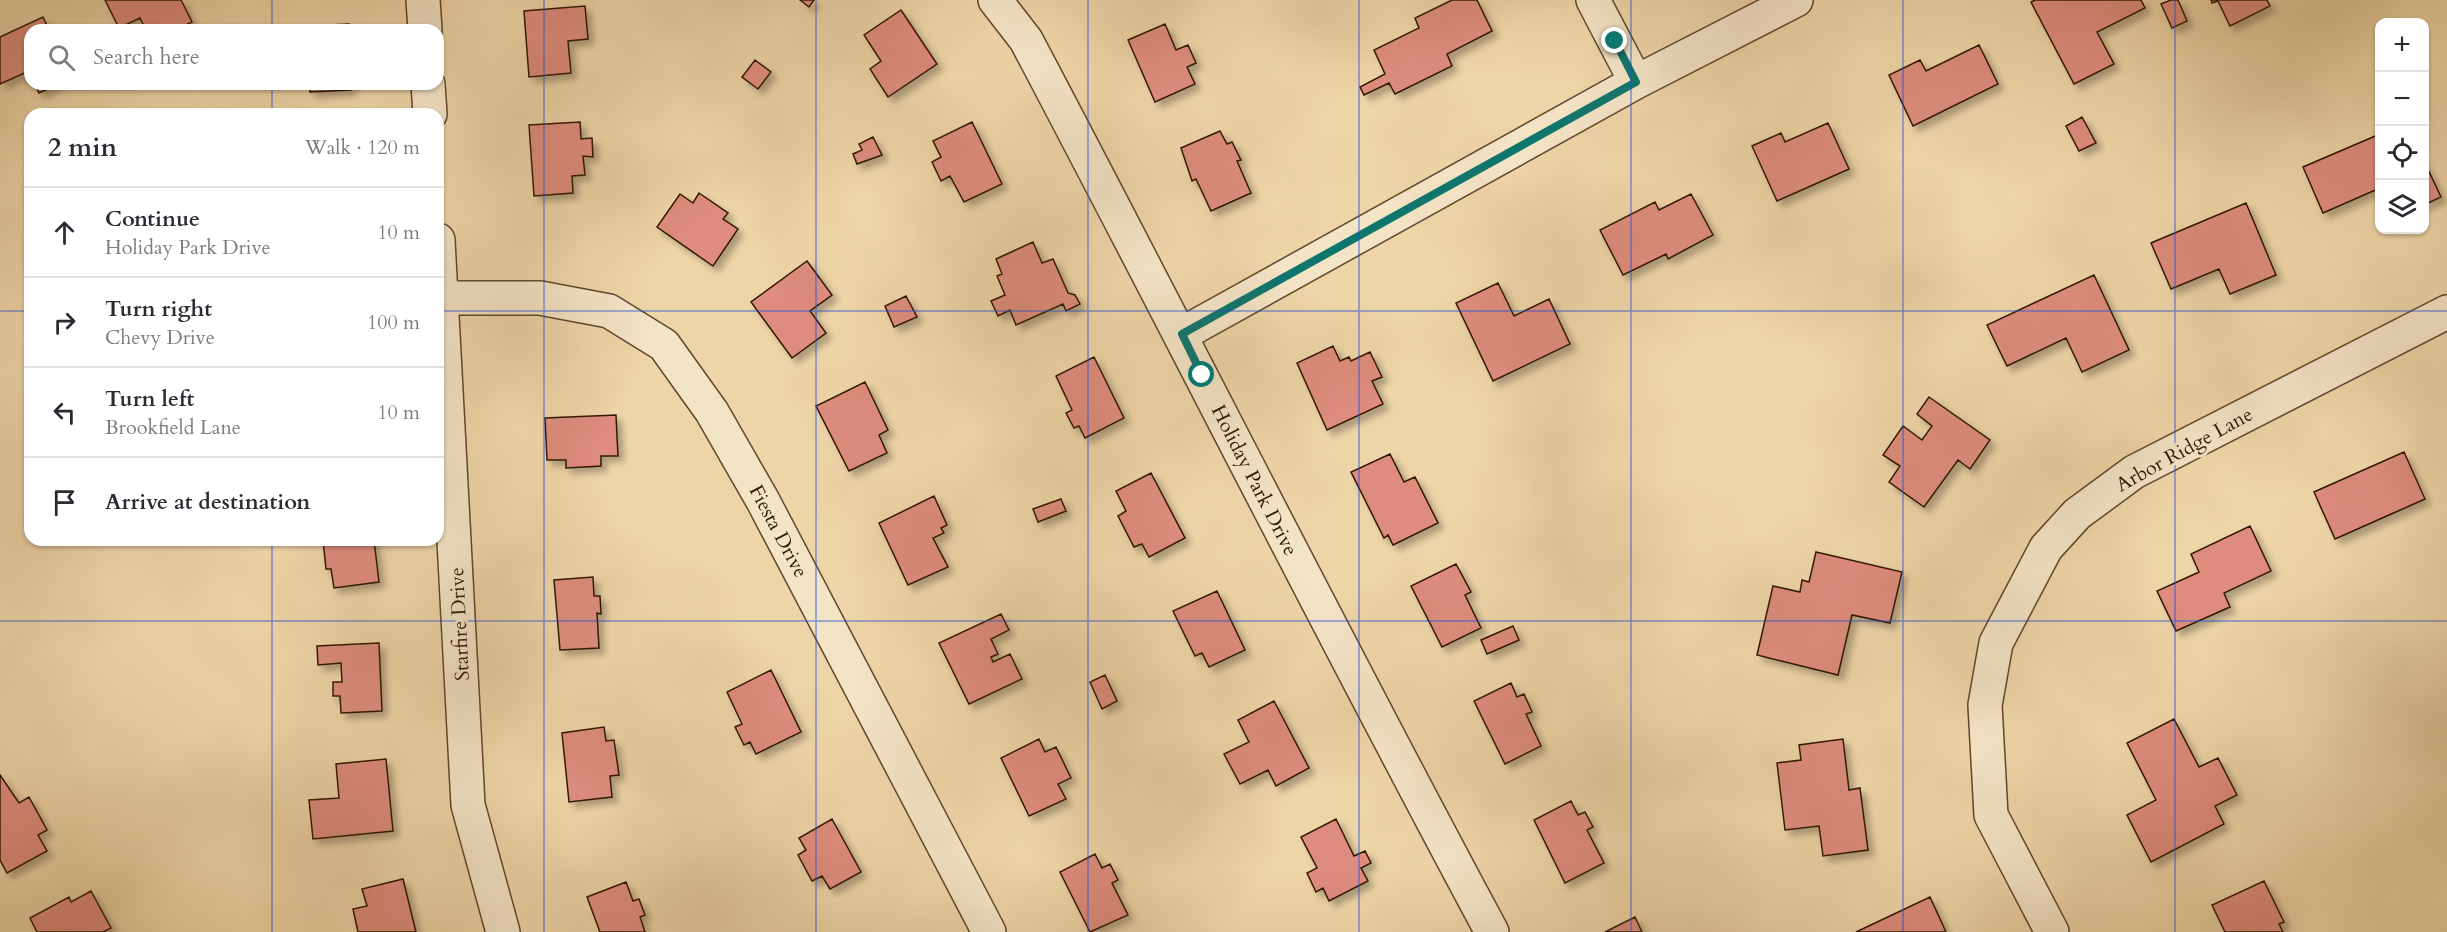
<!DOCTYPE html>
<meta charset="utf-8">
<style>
body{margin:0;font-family:Cardo,serif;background:#f2f2f3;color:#2b2b33}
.controls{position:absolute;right:18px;top:18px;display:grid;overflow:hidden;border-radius:12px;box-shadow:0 2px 4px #0004}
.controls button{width:54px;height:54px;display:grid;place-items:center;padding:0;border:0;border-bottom:2px solid #e1e1e2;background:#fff;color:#2b2b33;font:30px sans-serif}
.stop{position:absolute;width:18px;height:18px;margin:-14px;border:4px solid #0f766e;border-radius:50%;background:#fff}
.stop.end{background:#0f766e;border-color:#fff;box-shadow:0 2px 6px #0008}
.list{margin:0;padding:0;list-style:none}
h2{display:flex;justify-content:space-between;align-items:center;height:78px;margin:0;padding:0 24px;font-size:26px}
h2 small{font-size:20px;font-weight:400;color:#7c7c81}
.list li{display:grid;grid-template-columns:39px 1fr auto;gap:18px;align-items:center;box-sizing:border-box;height:90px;padding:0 24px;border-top:2px solid #e1e1e2}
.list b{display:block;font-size:22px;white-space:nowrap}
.list p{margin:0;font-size:20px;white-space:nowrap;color:#7c7c81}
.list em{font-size:20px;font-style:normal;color:#7c7c81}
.icon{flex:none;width:33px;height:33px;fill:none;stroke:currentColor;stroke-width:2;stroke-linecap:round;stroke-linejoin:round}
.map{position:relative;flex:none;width:2447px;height:932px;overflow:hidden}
.search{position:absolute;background:#fff;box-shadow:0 2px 4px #0004;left:24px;top:24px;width:420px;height:66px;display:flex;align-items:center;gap:15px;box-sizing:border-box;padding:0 21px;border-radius:18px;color:#7c7c81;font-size:22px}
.panel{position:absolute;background:#fff;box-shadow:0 2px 4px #0004;left:24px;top:108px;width:420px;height:438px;border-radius:18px}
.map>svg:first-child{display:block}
.building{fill:#dd8c7d;stroke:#311703;stroke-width:1.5;filter:url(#shadow)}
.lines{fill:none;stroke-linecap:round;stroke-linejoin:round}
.minor-casing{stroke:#60462c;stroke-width:36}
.minor{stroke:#f4e4c6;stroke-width:33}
.route{stroke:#0f766e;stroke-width:8}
.grid{fill:none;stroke:#1d4ed8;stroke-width:1.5;stroke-opacity:0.55}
.labels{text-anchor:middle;stroke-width:6;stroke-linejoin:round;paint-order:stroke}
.street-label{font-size:20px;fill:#311703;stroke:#f4e4c6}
</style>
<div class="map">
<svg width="2447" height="932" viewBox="0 0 2447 932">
<defs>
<filter id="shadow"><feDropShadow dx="5.5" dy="5.5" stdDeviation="3" flood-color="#0004"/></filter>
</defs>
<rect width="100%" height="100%" fill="#eed5a7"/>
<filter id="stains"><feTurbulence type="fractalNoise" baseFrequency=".00333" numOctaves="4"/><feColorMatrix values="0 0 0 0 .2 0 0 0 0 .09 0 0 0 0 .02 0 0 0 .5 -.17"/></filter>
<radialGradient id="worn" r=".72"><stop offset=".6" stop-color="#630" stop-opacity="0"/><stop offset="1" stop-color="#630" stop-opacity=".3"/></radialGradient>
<path class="building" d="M105,0H181L192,22L176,30H146L140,18L119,28Z
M800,0H814L809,7Z
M1452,0H1477L1492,31L1447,54L1452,66L1395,94L1389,83L1364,95L1360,87L1385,74L1374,50L1419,28L1415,18Z
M2035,0H2141L2145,8L2097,32L2114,64L2074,84L2031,2Z
M2171,0H2178L2187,21L2172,28L2161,4Z
M2211,0H2267L2270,6L2230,26L2218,1L2212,3Z
M585,6L588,39L568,41L571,73L529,77L524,11Z
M901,10L937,64L888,97L870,69L881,61L864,35Z
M43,17L49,30H30V74L29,71L0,84V37Z
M349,24V30H308V26Z
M1165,24L1176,50L1188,45L1196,63L1187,67L1195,84L1155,102L1128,40Z
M1979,45L1998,84L1913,126L1889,75L1920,60L1926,71Z
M755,60L771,72L758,89L742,77Z
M35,84H59L39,93Z
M309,84H351V90L310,92Z
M2082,117L2096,143L2079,151L2066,126Z
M580,122L581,139L592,138L593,157L583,156L585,175L572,176L573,193L534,196L529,125Z
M972,122L1002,184L964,202L950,176L941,181L932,162L941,157L933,141Z
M1828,123L1849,169L1777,201L1752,146L1781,133L1785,142Z
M1220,131L1227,144L1232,142L1241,160L1237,161L1251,193L1211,211L1196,179L1192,181L1181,148Z
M2380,134V188L2323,213L2303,167Z
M873,137L882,155L857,164L853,154L862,150L859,144Z
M2424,161L2441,197L2424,205Z
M699,193L728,213L723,219L738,229L713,266L657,227L680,194L693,203Z
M1691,194L1713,235L1668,259L1666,254L1623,275L1600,230L1655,202L1659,210Z
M2246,203L2276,275L2230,294L2219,269L2171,289L2151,243Z
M1033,242L1042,263L1053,259L1068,293L1075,295L1080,304L1066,311L1063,304L1016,325L1010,310L998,316L991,301L1005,295L997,276L1002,274L996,259Z
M807,261L832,295L810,311L826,333L792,358L751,302Z
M2094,275L2129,350L2082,372L2066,338L2007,366L1987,325Z
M1498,283L1514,316L1549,299L1570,344L1493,381L1456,303Z
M906,296L917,317L894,327L885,306Z
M1333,346L1340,361L1349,357L1351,361L1370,352L1382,377L1372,381L1383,404L1327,430L1297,363Z
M1094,357L1124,418L1085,438L1079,426L1074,428L1066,413L1072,410L1056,376Z
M865,382L888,430L879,435L887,453L849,471L816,406Z
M1929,397L1990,440L1970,469L1958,460L1924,507L1889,482L1900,466L1883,455L1903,426L1922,440L1932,426L1917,414Z
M616,415L618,456H601V466L566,468V460H547L545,418Z
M2404,452L2425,499L2335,539L2314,492Z
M1390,454L1404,482L1415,477L1438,523L1393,545L1388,535L1384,538L1351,472Z
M1151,473L1185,538L1149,557L1142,544L1134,547L1118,516L1126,511L1116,491Z
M934,496L947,525L941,528L944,533L933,538L948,567L908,585L879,523Z
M1061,499L1066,511L1038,522L1033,509Z
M2250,526L2271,571L2224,593L2230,607L2176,631L2157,591L2199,572L2191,554Z
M323,540H374L379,582L334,588L331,569H326Z
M1816,552L1902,572L1890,623L1852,615L1838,675L1757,655L1773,586L1800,592L1802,580L1809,582Z
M1456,564L1471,592L1465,595L1481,628L1442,647L1411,586Z
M593,577L594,596H600L601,614L597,613L599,648L560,650L554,580Z
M1217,591L1245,650L1209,667L1202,653L1195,656L1173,611Z
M1001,614L1009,630L991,639L998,654L991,657L993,662L1010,654L1022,679L969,704L939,643Z
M1513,626L1519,640L1487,654L1481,640Z
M379,643L382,711L341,713L340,696H333V682H342L341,663L318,665L317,646Z
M771,670L801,732L756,754L750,742L744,745L735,727L742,724L727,692Z
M1105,675L1117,701L1102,709L1090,682Z
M1511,683L1517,697L1524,694L1532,712L1526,714L1541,746L1505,764L1474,701Z
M1274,701L1309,768L1276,786L1268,770L1240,784L1224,754L1249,742L1238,720Z
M2174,719L2199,767L2218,758L2237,795L2215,806L2224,824L2151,862L2127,815L2156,800L2127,743Z
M604,727L606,741L614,740L619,775L610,776L612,797L569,802L562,733Z
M1039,739L1045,752L1056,747L1071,778L1058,784L1066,799L1029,816L1001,758Z
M1843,739L1849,790L1860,788L1868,850L1823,856L1819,826L1785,830L1777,763L1801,760L1799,745Z
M386,759L393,831L313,839L309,800L339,798L336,764Z
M0,775L19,803L29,797L47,830L38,835L47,851L7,873L0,860Z
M1571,801L1578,815L1585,812L1593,827L1587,830L1604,863L1565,883L1534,820Z
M832,819L861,872L830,889L822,876L812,881L798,855L806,850L799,838Z
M1336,819L1354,856L1365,851L1371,863L1361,868L1368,881L1329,901L1323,888L1316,892L1307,873L1317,868L1301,837Z
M1095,854L1102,868L1110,864L1118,880L1112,883L1128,915L1090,932L1060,872Z
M403,879L416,932H358L353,909L367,906L362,889Z
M2264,881L2284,922L2279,924L2283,932H2225L2212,905Z
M626,882L633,901L639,899L645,915L640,917L645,932H600L587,897Z
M91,891L111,928L103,932H37L30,918L69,897L71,902Z
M1930,897L1946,932H1856Z
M1635,917L1642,932H1605Z"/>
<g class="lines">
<g class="minor-casing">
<path id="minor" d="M423,0L425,30
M995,0L1026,40C1183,337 1333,637 1492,932
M1593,0L1636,82
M428,84L430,114
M438,240L468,805L503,932
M442,298H540L609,311L664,345L712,412L763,501L989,932
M1182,334L1636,82L1796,0
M2052,932L1991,815L1985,705L1996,643L2046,548L2077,514L2134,472L2447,312"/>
</g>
<use href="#minor" class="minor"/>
</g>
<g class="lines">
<path class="route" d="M1202,375L1182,334L1636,82L1615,41"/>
</g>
<path class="grid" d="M272,0V30M544,0V932M816,0V932M1088,0V932M1359,0V932M1631,0V932M1903,0V932M2175,0V932M272,84V114M0,311H30M438,311H2447M272,540V932M0,621H2447"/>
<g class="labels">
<g class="street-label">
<text transform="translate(2184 449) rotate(-29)" y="7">Arbor Ridge Lane</text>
<text transform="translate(1255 480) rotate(63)" y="7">Holiday Park Drive</text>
<text transform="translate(779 531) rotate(62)" y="7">Fiesta Drive</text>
<text transform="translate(459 624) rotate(-93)" y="7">Starfire Drive</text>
</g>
</g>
<rect width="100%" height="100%" filter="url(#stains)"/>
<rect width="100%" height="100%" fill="url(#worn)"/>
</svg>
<div class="controls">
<button>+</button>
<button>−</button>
<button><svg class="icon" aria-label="locate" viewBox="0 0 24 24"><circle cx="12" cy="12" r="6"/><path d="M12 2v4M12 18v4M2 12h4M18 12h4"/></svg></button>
<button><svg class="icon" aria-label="layers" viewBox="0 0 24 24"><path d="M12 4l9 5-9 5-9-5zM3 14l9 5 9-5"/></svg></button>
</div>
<div class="stop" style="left:1202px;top:375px"></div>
<div class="stop end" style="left:1615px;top:41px"></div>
<div class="search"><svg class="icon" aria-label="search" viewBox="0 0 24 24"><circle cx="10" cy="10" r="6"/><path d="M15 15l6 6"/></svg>Search here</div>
<section class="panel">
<h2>2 min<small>Walk · 120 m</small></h2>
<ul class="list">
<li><svg class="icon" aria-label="ahead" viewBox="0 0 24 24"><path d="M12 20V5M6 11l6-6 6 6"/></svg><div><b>Continue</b><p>Holiday Park Drive</p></div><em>10 m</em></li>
<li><svg class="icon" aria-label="right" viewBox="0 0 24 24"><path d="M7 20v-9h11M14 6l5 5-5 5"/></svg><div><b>Turn right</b><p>Chevy Drive</p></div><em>100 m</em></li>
<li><svg class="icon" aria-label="left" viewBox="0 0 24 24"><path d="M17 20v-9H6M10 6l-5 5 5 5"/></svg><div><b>Turn left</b><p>Brookfield Lane</p></div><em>10 m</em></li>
<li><svg class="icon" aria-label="arrive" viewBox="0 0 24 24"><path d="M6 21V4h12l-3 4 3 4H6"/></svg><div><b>Arrive at destination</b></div></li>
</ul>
</section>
</div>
